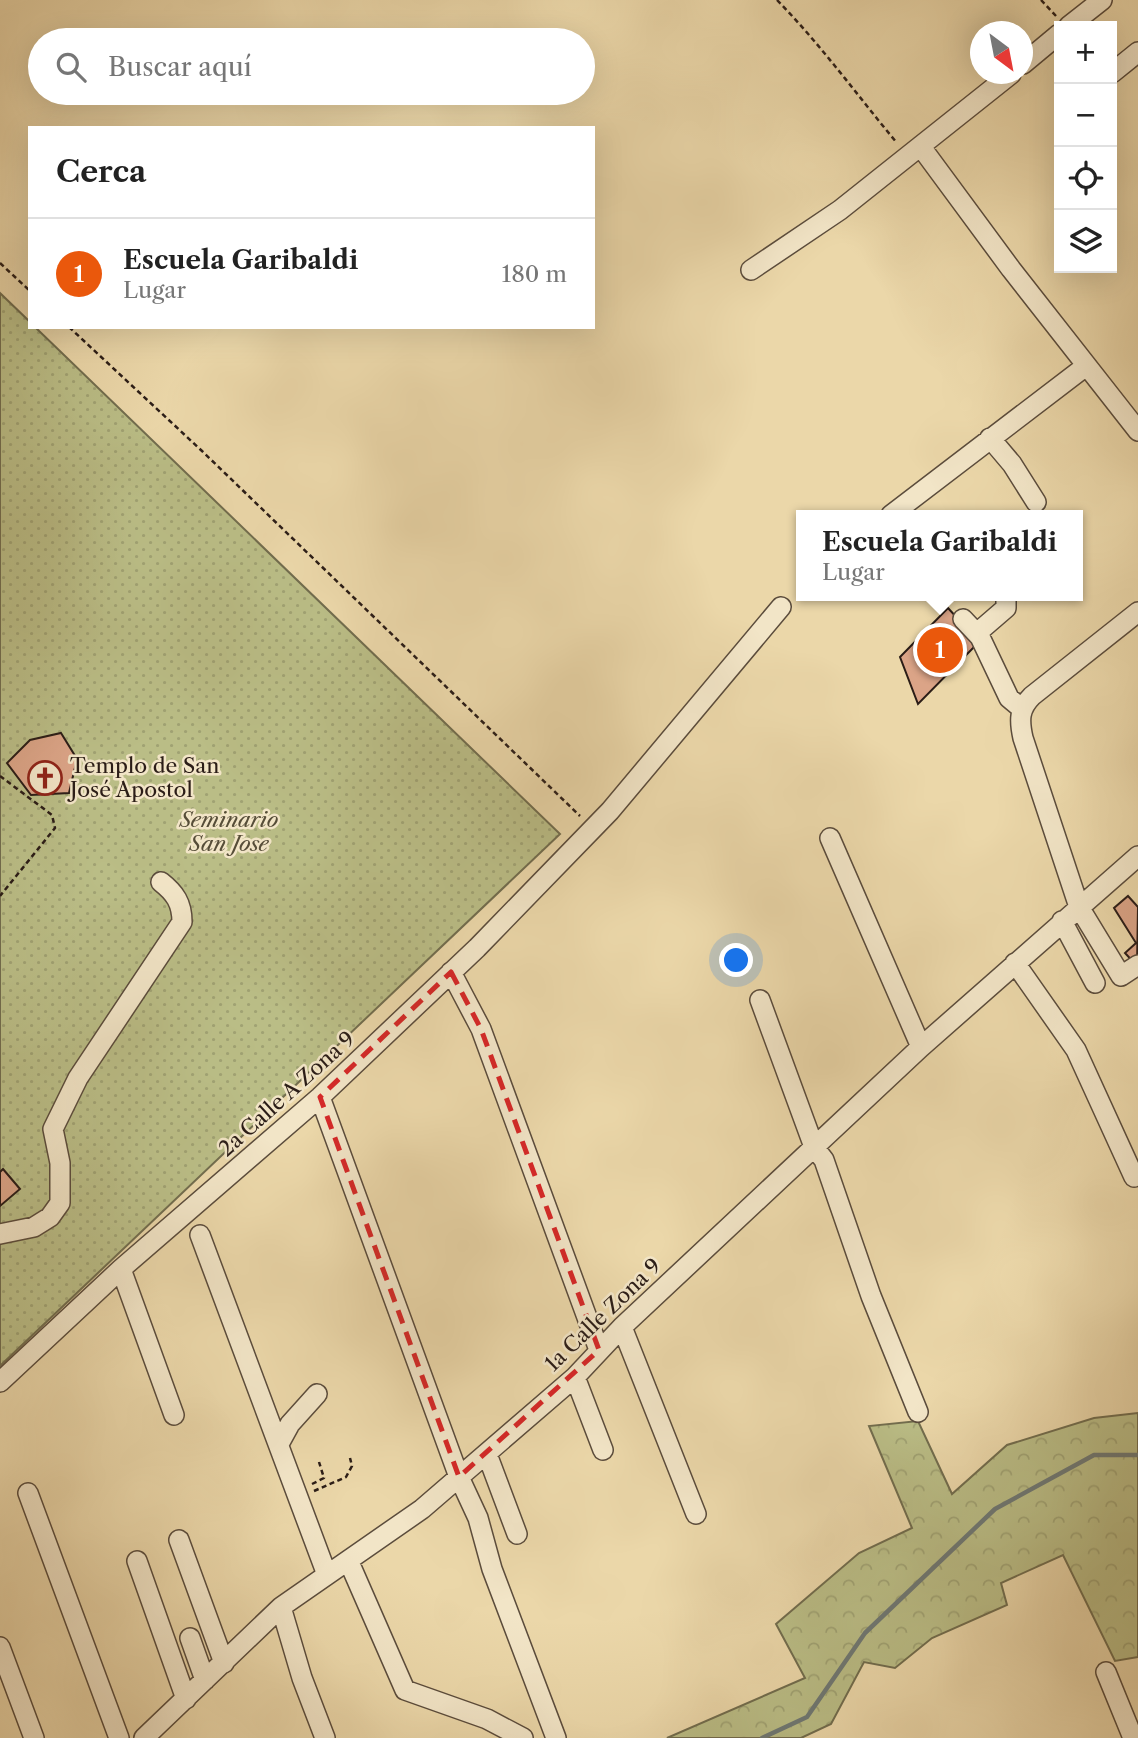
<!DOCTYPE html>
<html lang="es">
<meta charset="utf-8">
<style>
body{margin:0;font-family:"Libre Caslon Text",serif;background:#f6f6f6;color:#222}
.controls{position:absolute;right:21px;top:21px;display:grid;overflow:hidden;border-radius:0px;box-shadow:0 7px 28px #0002}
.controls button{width:63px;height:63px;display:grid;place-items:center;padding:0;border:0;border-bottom:2px solid #e0e0e0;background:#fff;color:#222;font:35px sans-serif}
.compass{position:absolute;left:970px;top:21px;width:63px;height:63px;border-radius:50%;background:#fff;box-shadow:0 7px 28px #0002;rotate:148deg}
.you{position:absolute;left:737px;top:961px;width:24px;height:24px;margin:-18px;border:5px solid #fff;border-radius:50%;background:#1a73e8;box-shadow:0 0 0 10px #1a73e833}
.badge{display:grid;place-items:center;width:46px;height:46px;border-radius:50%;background:#ea580c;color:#fff;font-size:23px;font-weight:700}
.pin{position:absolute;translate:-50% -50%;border:4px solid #fff;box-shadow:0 2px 7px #0006}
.popup{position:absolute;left:796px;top:510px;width:287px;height:91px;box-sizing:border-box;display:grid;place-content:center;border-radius:0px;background:#fff;filter:drop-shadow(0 2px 5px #0005);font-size:23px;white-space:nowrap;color:#767676}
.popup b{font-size:26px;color:#222}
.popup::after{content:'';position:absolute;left:50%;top:100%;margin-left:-14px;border:14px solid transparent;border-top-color:#fff}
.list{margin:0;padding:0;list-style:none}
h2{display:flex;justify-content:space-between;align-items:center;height:91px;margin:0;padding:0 28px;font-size:30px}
h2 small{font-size:23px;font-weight:400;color:#767676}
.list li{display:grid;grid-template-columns:46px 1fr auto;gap:21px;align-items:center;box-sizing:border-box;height:112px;padding:0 28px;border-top:2px solid #e0e0e0}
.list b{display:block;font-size:26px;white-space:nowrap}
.list p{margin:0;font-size:23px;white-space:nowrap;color:#767676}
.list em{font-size:23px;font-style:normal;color:#767676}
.icon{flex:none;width:38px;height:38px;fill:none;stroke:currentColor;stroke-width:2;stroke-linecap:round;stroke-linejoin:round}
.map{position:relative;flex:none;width:1138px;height:1738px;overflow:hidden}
.search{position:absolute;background:#fff;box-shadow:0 7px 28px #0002;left:28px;top:28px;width:567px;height:77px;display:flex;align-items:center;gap:18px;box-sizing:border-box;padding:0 24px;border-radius:38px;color:#767676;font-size:26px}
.panel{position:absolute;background:#fff;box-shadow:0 7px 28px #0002;left:28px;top:126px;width:567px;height:203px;border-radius:0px}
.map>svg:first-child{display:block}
.grass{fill:url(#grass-dots);stroke:#726d4e;stroke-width:2}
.forest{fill:url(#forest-crowns);stroke:#726d4e;stroke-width:2}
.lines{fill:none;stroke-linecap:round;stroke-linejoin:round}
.stream{stroke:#6f7975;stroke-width:4.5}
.building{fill:#dba487;stroke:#2b1d17;stroke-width:2}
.minor-casing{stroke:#5b4c3c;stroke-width:22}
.path{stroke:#2b1d17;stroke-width:2.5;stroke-dasharray:5 3.5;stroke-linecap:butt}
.minor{stroke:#f2e5c7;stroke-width:19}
.marked{fill:none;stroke:#d62828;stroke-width:5;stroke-dasharray:14 9;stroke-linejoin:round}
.labels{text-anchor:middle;stroke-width:5;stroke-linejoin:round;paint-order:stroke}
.poi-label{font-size:21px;fill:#2b1d17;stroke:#f2e5c7;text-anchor:start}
.park-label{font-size:21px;font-style:italic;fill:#564d38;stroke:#f2e5c7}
.street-label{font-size:21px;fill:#2b1d17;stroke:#f2e5c7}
</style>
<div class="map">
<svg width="1138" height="1738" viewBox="0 0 1138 1738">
<defs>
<pattern id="grass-dots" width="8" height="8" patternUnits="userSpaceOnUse" patternTransform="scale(1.75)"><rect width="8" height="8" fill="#babd86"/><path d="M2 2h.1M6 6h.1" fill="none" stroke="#a0a273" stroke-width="1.8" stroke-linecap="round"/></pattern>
<pattern id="forest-crowns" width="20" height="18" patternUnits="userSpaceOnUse" patternTransform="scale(1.75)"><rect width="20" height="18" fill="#babd86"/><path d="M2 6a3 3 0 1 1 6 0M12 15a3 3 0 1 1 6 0" fill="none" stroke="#a0a273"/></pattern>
</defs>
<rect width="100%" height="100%" fill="#ebd7a9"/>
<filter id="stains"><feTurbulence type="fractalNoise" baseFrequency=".00286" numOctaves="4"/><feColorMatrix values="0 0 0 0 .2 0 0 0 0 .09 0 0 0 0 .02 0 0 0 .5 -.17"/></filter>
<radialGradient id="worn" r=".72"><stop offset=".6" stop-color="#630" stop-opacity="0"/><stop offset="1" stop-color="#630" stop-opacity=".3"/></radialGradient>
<path class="grass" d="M0,293L30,322V327H35L560,834L0,1366Z"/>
<path class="forest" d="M1138,1413V1657L1115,1661L1063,1555L1001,1583L1007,1605L932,1638L895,1668L864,1662L831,1724L801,1738H667L805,1678L776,1624L859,1553L912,1528L869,1426L918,1421L952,1494L1007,1445L1094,1418Z"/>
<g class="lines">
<path class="stream" d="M762,1738L807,1717L865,1633L995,1509L1094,1455H1138"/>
</g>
<path class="building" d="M948,608L979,642L918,704L900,657Z
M61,733L77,759L69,793L31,795L7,763L30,740Z
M1128,896L1138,907L1137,966L1125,953L1136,943L1114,908Z
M3,1169L20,1189L0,1206V1172Z"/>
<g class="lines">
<g class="minor-casing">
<path id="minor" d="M1069,26L1102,0
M1023,64L1059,34
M1112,73L1138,52
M921,147L1011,269L1138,431
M751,270L840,210L1011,74
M990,438L1012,464L1036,502
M891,515L1086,366
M1138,612L1032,696C1019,709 1019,720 1023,738L1079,907L1121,976L1138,965
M963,619L980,637L1009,698L1021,708
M977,633L1006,608V596
M830,838L921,1047
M1062,921L1095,983
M1015,963L1076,1050L1134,1177
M451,972L481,1029L599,1350
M760,1000L814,1147L824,1160L871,1296L918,1412
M320,1097L459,1477L478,1518L492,1569L556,1738
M0,1234L34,1227L50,1217L60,1203V1163L53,1129L78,1078L182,922C182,903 175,893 161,882
M200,1235L327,1575
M121,1269L174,1415
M622,1327L696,1514
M575,1377L603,1450
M0,1382L121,1269L320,1097L477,948L610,811L781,607
M279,1444L290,1424L317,1394
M487,1454L517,1534
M28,1493L119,1738
M179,1540L224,1663
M137,1561L186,1699
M349,1562L405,1690L487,1719L523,1738
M281,1607L302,1678L325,1738
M190,1638L205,1680
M0,1647L34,1738
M1106,1672L1133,1738
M144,1738L281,1607L422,1509L575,1377L622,1327L921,1047L1138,856"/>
</g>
<path class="path" d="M777,0C821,45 857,95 897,143
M1041,0L1056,16
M0,263L30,291
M69,327L202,451L580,816
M0,776L52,815L55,828L0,896
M312,1484L324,1478L319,1462
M314,1491L346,1477L352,1466L350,1458"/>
<use href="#minor" class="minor"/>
</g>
<path class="marked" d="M451,972L481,1029L599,1350L459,1477L320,1097Z"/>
<defs>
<g id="church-ring" transform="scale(1.75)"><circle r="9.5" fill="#f2e5c7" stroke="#8f2418" stroke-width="1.5"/><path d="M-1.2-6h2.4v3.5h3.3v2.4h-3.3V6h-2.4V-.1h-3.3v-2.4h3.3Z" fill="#8f2418"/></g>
</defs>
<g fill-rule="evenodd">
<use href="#church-ring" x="45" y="778"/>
</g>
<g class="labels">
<g class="poi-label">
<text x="70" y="773">Templo de San<tspan x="70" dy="24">José Apostol</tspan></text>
</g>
<g class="park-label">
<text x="229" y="827">Seminario<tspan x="229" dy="24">San Jose</tspan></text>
</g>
<g class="street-label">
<text transform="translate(287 1094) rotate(-42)" y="7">2a Calle A Zona 9</text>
<text transform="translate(603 1315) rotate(-44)" y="7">1a Calle Zona 9</text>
</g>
</g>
<rect width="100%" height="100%" filter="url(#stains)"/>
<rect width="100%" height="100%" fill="url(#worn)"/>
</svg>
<div class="controls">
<button>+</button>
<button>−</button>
<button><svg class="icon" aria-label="locate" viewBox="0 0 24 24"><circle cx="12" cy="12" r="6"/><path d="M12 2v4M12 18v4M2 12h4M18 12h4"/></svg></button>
<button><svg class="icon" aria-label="layers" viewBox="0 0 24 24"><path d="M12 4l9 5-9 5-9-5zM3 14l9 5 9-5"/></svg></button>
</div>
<svg class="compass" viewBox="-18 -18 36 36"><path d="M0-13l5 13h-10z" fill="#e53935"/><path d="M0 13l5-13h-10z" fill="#767676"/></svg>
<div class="you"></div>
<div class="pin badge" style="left:940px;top:650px">1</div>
<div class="popup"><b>Escuela Garibaldi</b>Lugar</div>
<div class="search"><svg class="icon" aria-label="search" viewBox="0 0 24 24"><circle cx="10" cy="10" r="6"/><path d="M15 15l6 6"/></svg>Buscar aquí</div>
<section class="panel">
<h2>Cerca<small></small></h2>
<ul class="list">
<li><span class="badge">1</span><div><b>Escuela Garibaldi</b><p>Lugar</p></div><em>180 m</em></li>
</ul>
</section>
</div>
